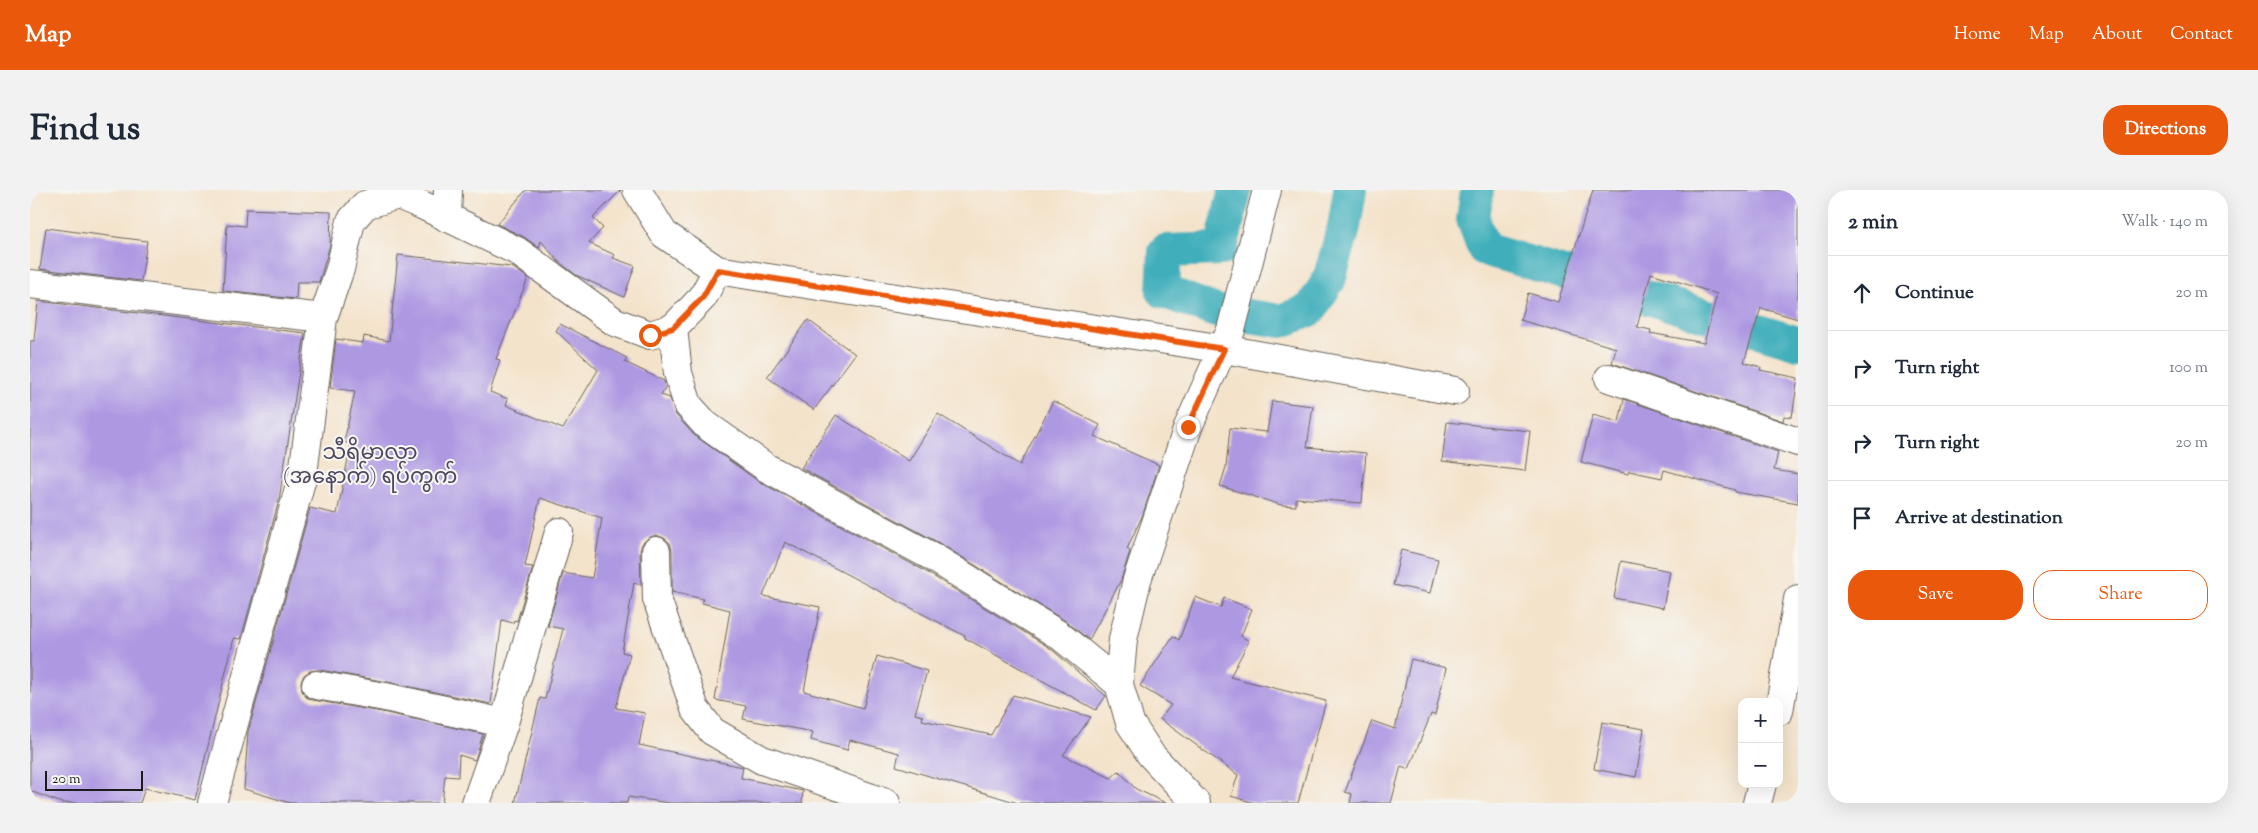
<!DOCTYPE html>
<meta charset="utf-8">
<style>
body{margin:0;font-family:"Sorts Mill Goudy","Noto Sans Myanmar",serif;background:#f2f2f3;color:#1f2937}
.controls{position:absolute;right:15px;bottom:15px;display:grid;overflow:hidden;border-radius:10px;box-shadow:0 5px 20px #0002}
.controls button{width:45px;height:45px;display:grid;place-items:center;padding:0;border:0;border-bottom:1px solid #e0e1e3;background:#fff;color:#1f2937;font:25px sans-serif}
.scale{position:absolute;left:15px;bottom:12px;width:98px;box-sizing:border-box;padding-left:5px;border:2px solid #1c1c1c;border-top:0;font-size:14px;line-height:18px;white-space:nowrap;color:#1c1c1c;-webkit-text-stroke:4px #f6f6f2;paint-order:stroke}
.stop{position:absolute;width:15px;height:15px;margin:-11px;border:4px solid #ea580c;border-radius:50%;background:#fff}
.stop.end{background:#ea580c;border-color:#fff;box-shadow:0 1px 5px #0008}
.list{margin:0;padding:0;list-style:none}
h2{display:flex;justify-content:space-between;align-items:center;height:65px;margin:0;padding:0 20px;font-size:21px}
h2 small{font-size:16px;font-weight:400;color:#747a83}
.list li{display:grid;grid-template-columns:32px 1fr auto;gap:15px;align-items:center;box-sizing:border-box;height:75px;padding:0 20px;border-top:1px solid #e0e1e3}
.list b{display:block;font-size:19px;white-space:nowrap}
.list em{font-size:16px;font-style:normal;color:#747a83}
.actions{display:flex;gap:10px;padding:15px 20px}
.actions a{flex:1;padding:11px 0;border:1px solid #ea580c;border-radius:20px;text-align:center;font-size:18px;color:#ea580c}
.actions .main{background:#ea580c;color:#fff}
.icon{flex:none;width:28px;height:28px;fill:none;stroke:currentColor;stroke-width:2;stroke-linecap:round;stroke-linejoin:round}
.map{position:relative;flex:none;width:1768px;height:613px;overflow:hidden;border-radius:20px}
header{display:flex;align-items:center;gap:30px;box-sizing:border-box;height:70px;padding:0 25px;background:#ea580c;color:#fff}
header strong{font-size:24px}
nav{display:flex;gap:28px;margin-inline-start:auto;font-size:18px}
.intro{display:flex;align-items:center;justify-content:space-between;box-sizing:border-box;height:120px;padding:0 30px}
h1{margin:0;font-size:35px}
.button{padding:12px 22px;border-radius:20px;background:#ea580c;color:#fff;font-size:18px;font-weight:700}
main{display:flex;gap:30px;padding:0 30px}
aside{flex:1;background:#fff;border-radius:20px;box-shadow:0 5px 20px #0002}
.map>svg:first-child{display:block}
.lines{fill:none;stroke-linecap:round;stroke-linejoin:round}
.canal{stroke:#3fafbb;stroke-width:34}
.building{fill:#ad98e2;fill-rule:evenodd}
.street-casing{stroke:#686259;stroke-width:30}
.street{stroke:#fff;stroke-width:28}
.route{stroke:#ea580c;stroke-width:6}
.labels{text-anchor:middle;stroke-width:4;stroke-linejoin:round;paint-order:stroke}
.quarter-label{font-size:21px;fill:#4f4761;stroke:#f6f6f2}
</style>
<header>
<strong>Map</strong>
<nav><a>Home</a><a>Map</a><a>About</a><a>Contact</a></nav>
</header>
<div class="intro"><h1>Find us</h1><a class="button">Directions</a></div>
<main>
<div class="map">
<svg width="1768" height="613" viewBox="0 0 1768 613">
<rect width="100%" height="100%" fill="#f6f6f2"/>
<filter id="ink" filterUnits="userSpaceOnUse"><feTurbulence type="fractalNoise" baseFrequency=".02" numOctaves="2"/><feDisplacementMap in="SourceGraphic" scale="10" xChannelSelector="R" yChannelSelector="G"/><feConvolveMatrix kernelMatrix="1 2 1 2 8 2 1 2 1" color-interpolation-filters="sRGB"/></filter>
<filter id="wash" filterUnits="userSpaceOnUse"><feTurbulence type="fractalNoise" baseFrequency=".0096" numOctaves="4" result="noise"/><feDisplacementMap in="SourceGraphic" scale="20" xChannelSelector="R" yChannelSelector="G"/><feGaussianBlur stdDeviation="1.12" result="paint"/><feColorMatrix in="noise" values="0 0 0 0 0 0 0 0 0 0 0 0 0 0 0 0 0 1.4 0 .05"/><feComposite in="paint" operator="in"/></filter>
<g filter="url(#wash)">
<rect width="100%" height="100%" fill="#f4e3cb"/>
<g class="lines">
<path class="canal" d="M1205,0L1191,59L1135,61L1133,101L1186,121L1251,131L1280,120L1299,90L1314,37L1320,0
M1447,0L1443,29L1454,59L1768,153"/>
</g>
<g id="blocks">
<path class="building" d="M496,0H591L563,28L573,38L559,53L585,65L583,68L605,76L594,107L546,85L528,71L511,51L509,58L494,47L467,34Z
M1563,0H1768V129L1731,118L1714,172L1731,177L1730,180L1768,188L1762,227L1754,226L1753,231L1582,173L1586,158L1490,130L1498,103L1528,112ZM1621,83L1687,104L1674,153L1620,143L1621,140L1607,137Z
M216,19L301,22L300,55L289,92H267L266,109L193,101L197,34L215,36Z
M16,38L117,51L111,91L10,79Z
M368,65L482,77L498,88L466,169L470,170L460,202L478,209L476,215L533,239L568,180L526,141L530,134L597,168L595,172L634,191L636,196L631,205L640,208L646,225L664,245L728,291L893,380L1020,458L1076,506L1066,520L935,448V446L755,352L733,406L790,417L774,501L833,518L847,466L897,481L885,524L893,526L892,530L961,545L983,505L1061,527L1033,565L1081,588L1089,581L1106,599L1136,613H988L866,576L869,563L820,550L817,560L781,550L783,542L713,529L716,516L685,510L700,420L672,413L673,409L642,402V360L640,353L634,348L626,345L618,348L612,354L610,361L611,395L604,393L592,462L600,464L586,518L615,523L609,555L713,577L711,588L773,601L772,613H639L598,607L597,613H485L510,508L515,509L533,439L518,436L533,383L562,388L572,328L510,308L495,376L503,377L487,431L484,430L483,433L472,430L461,514L358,492L289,480L280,481L274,485L271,492L272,501L276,507L283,510L352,522L453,544L445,570L429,565L428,587L415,586L412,613H260L214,599L218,542L280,318L307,324L321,254L314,252L325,201L300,198L306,149L333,153L334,146L359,151Z
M8,111L275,143L249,310L211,449L204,448L165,610L115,598L110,613H32L0,601V151H4Z
M778,130L825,164L784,220L737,187Z
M1594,209L1748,262L1744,280L1768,284V313L1705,302V300L1634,280L1632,288L1599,281L1598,284L1551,272L1563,225L1589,232Z
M1023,211L1070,235L1064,246L1129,275L1113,324L1097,359L1100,361L1091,390L1059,450L1037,432L909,353L771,278L806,225L879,271L908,224L990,275Z
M1242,211L1283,216L1277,257L1336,263L1332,313L1266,308V316L1251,315L1190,296L1196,277L1200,238L1237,242Z
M1417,232L1500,241L1495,281L1412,271Z
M1371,360L1408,369L1400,403L1363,395Z
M1591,371L1640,381L1633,418L1584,408Z
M1165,407L1191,417L1194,408L1222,419L1211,446L1219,451L1200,487L1296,511L1268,613H1224L1201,606L1208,585L1130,529L1141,515L1110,496L1143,446L1149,450Z
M1381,469L1416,478L1405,525L1401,524L1379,579L1371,576L1361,613H1320L1322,604L1315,602L1342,531L1365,539Z
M1572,532L1614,539L1606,587L1564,579Z"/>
</g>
</g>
<g filter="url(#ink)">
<use href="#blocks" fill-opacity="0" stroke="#686259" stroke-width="1"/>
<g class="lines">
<g class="street-casing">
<path id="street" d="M607,0L634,44L687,80L1194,159L1425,201
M417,28L418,0
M0,94L293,128
M643,138L648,183L658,215L676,235L737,278L901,366L1029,445L1089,494
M1579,188L1768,252
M626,361L627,409L665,519L682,541L732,570L856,613
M286,495L355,507L474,533
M1749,521L1768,409
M182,613L273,284L293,128L310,79L321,31L335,15L368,5L392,15L487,61L585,132L620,145L643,138L673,107L687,80
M446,613L474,533L529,342
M1166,613L1121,565L1100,533L1089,494L1093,449L1107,390L1158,237L1201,140L1237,0
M1727,613L1732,594"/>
</g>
<use href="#street" class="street"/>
</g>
</g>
<g class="lines" filter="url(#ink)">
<path class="route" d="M620,145L643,138L673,107L688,80L1194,159L1158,237"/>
</g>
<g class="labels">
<g class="quarter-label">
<text x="340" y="269">သီရိမာလာ<tspan x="340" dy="24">(အနောက်) ရပ်ကွက်</tspan></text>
</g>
</g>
</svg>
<div class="controls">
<button>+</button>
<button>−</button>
</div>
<div class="scale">20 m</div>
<div class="stop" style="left:620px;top:145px"></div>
<div class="stop end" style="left:1158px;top:237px"></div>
</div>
<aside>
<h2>2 min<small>Walk · 140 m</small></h2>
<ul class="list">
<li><svg class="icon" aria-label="ahead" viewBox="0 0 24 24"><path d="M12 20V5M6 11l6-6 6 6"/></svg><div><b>Continue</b></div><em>20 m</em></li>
<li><svg class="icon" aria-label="right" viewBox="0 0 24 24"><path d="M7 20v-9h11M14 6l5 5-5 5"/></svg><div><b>Turn right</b></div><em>100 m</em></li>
<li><svg class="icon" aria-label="right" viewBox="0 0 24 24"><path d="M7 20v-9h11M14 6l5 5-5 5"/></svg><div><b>Turn right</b></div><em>20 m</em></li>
<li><svg class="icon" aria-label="arrive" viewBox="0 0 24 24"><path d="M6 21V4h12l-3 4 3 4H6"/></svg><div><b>Arrive at destination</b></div></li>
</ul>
<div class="actions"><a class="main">Save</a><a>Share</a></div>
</aside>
</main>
